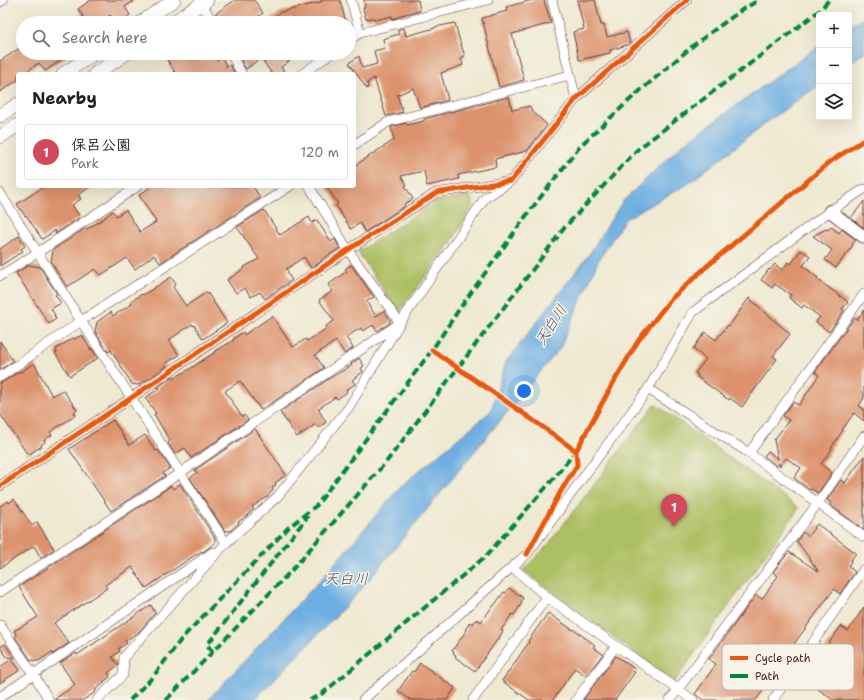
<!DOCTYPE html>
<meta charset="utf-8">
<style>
body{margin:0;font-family:"Shantell Sans","Klee One",sans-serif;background:#f6f6f6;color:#222}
.controls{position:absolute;right:12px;top:12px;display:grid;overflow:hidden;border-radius:4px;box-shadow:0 4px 16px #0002}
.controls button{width:36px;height:36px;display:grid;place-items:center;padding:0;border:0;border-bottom:1px solid #e0e0e0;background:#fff;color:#222;font:20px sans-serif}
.you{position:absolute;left:524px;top:391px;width:14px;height:14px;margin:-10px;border:3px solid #fff;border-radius:50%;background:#1a73e8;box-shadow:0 0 0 6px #1a73e833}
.badge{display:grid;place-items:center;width:26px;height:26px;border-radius:50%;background:#d1495b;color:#fff;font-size:13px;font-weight:700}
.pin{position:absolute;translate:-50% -33px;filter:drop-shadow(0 1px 2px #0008)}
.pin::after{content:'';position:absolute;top:21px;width:14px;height:12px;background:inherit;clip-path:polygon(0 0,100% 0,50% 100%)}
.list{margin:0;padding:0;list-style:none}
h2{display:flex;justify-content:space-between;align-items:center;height:52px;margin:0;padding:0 16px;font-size:17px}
h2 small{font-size:13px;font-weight:400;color:#767676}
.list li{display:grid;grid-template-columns:26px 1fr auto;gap:12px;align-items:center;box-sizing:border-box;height:56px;margin:0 8px 8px;padding:0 8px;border:1px solid #e0e0e0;border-radius:4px}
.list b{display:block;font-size:15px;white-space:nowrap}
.list p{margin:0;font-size:13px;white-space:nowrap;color:#767676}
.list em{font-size:13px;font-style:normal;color:#767676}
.icon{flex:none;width:22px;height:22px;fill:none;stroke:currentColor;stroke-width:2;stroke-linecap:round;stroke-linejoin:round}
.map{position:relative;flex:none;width:864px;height:700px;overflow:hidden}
.search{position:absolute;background:#fff;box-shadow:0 4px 16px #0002;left:16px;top:16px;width:340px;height:44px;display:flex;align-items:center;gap:10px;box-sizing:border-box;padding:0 14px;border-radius:22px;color:#767676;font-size:15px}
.panel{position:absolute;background:#fff;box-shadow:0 4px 16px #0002;left:16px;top:72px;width:340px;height:116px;border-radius:4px}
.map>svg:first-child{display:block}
.green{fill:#adbf63;stroke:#7c6f47}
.water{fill:#6dafe2;stroke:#5c6786}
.building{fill:#dc936d}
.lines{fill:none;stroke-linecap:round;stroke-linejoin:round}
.minor-casing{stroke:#633d44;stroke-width:10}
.tertiary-casing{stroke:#633d44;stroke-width:14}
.secondary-casing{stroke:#633d44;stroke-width:14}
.minor{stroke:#fff;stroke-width:9}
.tertiary{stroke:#fff;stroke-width:12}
.secondary{stroke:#fff;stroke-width:13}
.quiet{stroke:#00873e;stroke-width:4;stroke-dasharray:8 4;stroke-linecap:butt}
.cycleway-casing{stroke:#f7f3e8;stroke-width:8}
.cycleway{stroke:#e8590c;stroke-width:5}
.labels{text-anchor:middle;stroke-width:3;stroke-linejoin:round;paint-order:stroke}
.water-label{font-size:15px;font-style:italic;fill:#56516b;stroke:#f7f3e8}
.key{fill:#f7f3e8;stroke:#c3b3af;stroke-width:1}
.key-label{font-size:11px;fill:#4a1f2b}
</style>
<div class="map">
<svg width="864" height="700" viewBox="0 0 864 700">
<rect width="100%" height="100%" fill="#f7f3e8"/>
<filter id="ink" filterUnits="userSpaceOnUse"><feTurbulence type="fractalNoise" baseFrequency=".025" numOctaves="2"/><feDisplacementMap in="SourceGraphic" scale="8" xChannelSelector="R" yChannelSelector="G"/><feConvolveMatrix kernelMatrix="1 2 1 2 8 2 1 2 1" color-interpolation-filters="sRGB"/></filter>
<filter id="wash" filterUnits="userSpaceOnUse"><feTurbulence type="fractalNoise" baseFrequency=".012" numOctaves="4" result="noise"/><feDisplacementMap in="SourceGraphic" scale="16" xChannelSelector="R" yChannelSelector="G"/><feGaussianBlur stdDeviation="0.9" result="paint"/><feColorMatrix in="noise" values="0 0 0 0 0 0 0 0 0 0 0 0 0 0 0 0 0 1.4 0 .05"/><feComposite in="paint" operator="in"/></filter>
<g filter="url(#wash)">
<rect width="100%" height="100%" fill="#efe9d1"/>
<path class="green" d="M469,195L474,204L452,241L399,312L358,252L435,202Z
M655,404L799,508L674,682L523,570L548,545Z"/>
<path class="water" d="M864,18V53L849,63V27Z
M819,46V85L770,120L688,184L625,219L597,263L560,348L358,593L254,700H208L325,575L402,485L491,411L506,362L588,256L623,201L683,144L805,56Z"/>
<g id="blocks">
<path class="building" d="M91,0H135L125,7L130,15L119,23H116L110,15L98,23H87L78,9Z
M235,0H254L263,13L249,23H222L215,14Z
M321,0H340L346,23H331L330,20L317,23H293L292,17L283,23H264L281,12L321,2Z
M364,0H418L420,11L401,15V16L392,19V16L375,20L374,18H373L366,19L363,8L365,7Z
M532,0H544L551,23L512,34L524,80L499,87L482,18L507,11L506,7Z
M577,0H595L601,25H604L607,37L627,32L630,43L627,45L610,50V53L579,60L573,32L584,29Z
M455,23L460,42L465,56L461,58L463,65L441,73L448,100L420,108L413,88L397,95L403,112L386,116L374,78L367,83L368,88L367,89L349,63L359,56L362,68L377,64L374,51L385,48L383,39L399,34L397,30L404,28L406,36L435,28V27Z
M23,46V53H72L45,71L39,63L23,74H18V80L0,92V61Z
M163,53H212L217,61L222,58L227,67L230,65L235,74H176Z
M247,53H300L281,67L286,74H272L261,58L246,69L240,58Z
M509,97L512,110L530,106L532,111L547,125L527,151L495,159L496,167L458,175L459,179L427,186L424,171L401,176L407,185L405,186L413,199L404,204L405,206L365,232L360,223L351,229L336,206L338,204L326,186H354V166L394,140L391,127L406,123L407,125L424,121V119Z
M45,186H92L78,195L81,199L72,205L80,217L55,234L56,230L42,239L26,215L25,216L17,204Z
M152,186H253L260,198L160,263L154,255L135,269L127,258L101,275L95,269L67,287L51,262L53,250L86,228L87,229L106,217H105L113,211L116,216L126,210L140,232L156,222L139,195Z
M864,201V228L851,218Z
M264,210L280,235L309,217L312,223L317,220L331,242L335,239L340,248L321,260L322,261L311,268L304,257L286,269L289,272L287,273L292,280L265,299L260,292L251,297L245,288L236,293L227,280L245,268L244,267L259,259L237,227Z
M831,227L839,233L842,229L856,240L852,244L853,245L836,268L825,260L832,250L813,236L826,229L828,230Z
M19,236L25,246L21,249L23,251L0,266V249Z
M801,250L810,256L803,266L818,278L817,279L848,302L842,309L844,311L829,332L816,322L820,317L804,305L802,308L789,298L791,295L775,284L772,288L761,280L769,269L770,270L775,264L782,270L788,262L791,264Z
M29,265L40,267L57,294L55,295L61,303L51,309L55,315H54L56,319L49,324L16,273Z
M351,265L374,297L366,301L376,316L384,311L390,320V323L377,331L373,325L363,331L361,328L346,337L353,348L345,354L336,341L315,355L324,368L261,410L240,381L225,391L242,417L244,415L248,420L191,458L185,448L175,454L168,443L170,441L154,414L156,413L145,398L160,388H157L173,376L174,378L188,370L214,353V352L234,340L233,339L243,332L244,335L272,316L293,347L306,339L307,341L327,328L326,326L334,321L319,300L333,291L328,285L347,271L345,269Z
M171,277L176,284L173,287L186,306L207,292L227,323L203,339L194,325L193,326L192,324L169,340L179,355L165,364L167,366L139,385L132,384L111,350L108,352L95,331L97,322L111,312L113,316L132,304L130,302L142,294L143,295Z
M749,298L790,334L773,356L777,359L742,407L730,398L729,400L697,377L698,375L695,373L706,359L693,349L705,332L716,340L728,325L729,326Z
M864,310V398L859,406L864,409V421L854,413L842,430H843L831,448L832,449L821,464L832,473L818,493L811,489L810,490L794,478L801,468L786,458L780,466L779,463L777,466L764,456L768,451L778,459L774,440L789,420L783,416L793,402L799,405L819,375L815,372L854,318L857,320Z
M82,335L91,350V348L98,358L70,376L55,353L57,352L56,349L73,338L74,339Z
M0,341L13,361L0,370Z
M359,358L364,366L361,368L363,372L352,380L355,384L346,390L347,392L337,399L335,397L318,409L326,422L318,428L316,424L297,437L280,412L330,378L352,365L351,364Z
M34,363L52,396L63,390L77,410L74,412L76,415L50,432L52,435L44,440L45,442L41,445L42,446L28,455L0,414V383L3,382L20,371L21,372Z
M113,420L129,445L145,435L156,451L158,450L170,468L163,473L165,476L111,511L69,449Z
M255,429L286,475L275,483L276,485L272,488L273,490L267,497L252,507L254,509L248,514V515L238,522L239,523L230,531H225L190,478L197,473L195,470Z
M864,456V530L830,505L831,503L827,500L841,480L845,483Z
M180,484L215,538V543L203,552L202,551L196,555H195L146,588L132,567L105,585L107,588L54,623L69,643L53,654L52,652L39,661L31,660L15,637L17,635L14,631L38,617L19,587L171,486L173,489Z
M14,499L32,526L37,522L54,549L41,558L34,546L0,568V506L8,501L9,503Z
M817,524L856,553L850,561L851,562L848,566L855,572L840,594L834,589L770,677L772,679L756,700H703L695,694L716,664L709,659L756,595L762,599L778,576L773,572L789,552L819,572L797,541L803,532L808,536Z
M509,588L523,598L521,602L522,603L514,615L512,614L501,630L503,631L500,636L475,671L455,657L456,655L453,653L454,652L452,651L466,631L465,630L470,622L472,624L475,620L476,621L477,619L481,622L492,607H493L504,592L505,593Z
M151,605L155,613L138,633L125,641L127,643L118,649L120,651L112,657L118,665L117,666L108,673L110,677L103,682L104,683L95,690L96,692L83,700H55V699L75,685L60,663L76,653L77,655Z
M864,607V700H833L810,683L812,680L810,678L826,656L822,653L841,626L848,631Z
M548,613L573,630V629L595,645L593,647L603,654L586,676L575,668L553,700H529L502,681L529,642L528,641Z
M5,644L15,658L7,657L0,647Z
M616,656L635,669L633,671L635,672L615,700H583Z
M12,659L20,670L0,683V667Z
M420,663L455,688L447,700H411L398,691L412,671L414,672Z"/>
</g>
</g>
<g filter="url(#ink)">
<use href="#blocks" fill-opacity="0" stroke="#633d44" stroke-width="1"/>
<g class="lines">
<g class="minor-casing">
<path id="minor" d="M200,0L213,23
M351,0L360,33
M552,0L576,99
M0,2L3,0
M349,40L360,33L488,0
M230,53L242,74
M302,74L332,53
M354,145L388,122L570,75
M0,193L81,321L226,543
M0,276L37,253L138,186
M0,377L81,321L290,186
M648,389L749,453L864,537
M749,453L864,294
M0,486L131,398L348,250L436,193L511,181L576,99L687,0
M512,567L547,597
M0,592L180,473L400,323L348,250L309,186
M0,625L34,675L49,700
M0,697L213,552
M97,700L123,675L124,657L226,543L278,496L349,407L400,323L485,198L508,183
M363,700L512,567L527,554L648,389L693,312L830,211L864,189
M473,700L547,597L693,700
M576,700L616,646
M670,700L818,503L864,436
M773,700L864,569"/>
</g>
<g class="tertiary-casing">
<path id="tertiary" d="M830,211L864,237"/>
</g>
<g class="secondary-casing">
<path id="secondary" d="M140,23L174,0
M172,23L207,0
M63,74L95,53
M95,74L127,53
M0,116L18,104
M0,137L18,125"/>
</g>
<use href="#minor" class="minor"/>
<use href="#tertiary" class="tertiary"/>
<use href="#secondary" class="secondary"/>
<path class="quiet" d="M213,652L207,645L308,516
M130,700L152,678L183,637L289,527L317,505L432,350L460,308L526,216L581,145L633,97L695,44L743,9L759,0
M166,700L290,572L387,461L565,227L638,149L819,11L829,0
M310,700L323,693L486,556L549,484L576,451"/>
<g class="cycleway-casing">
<path id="cycleway" d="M432,350L540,425L576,451
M0,486L131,398L348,250L436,193L511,181L576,99L687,0
M527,554L561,491L577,465L576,451L612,385L638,341L671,299L706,267L831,161L864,140"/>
</g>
<use href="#cycleway" class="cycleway"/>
</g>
</g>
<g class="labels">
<g class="water-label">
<text transform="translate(551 325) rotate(-57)" y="5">天白川</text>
<text x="346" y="584">天白川</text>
</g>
</g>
<rect x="722" y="644" width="132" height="46" rx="6" class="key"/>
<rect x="730" y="656" width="18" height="4" fill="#e8590c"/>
<rect x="730" y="674" width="18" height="4" fill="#00873e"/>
<g class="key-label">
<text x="755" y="662">Cycle path</text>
<text x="755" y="680">Path</text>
</g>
</svg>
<div class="controls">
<button>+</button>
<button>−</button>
<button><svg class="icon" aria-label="layers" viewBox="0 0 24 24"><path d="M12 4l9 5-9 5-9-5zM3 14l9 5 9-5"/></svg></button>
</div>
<div class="you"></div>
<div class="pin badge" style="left:674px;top:527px">1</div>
<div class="search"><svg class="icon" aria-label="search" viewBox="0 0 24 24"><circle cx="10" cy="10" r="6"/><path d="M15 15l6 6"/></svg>Search here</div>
<section class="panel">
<h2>Nearby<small></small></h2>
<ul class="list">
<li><span class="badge">1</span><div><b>保呂公園</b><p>Park</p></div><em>120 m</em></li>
</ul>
</section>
</div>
